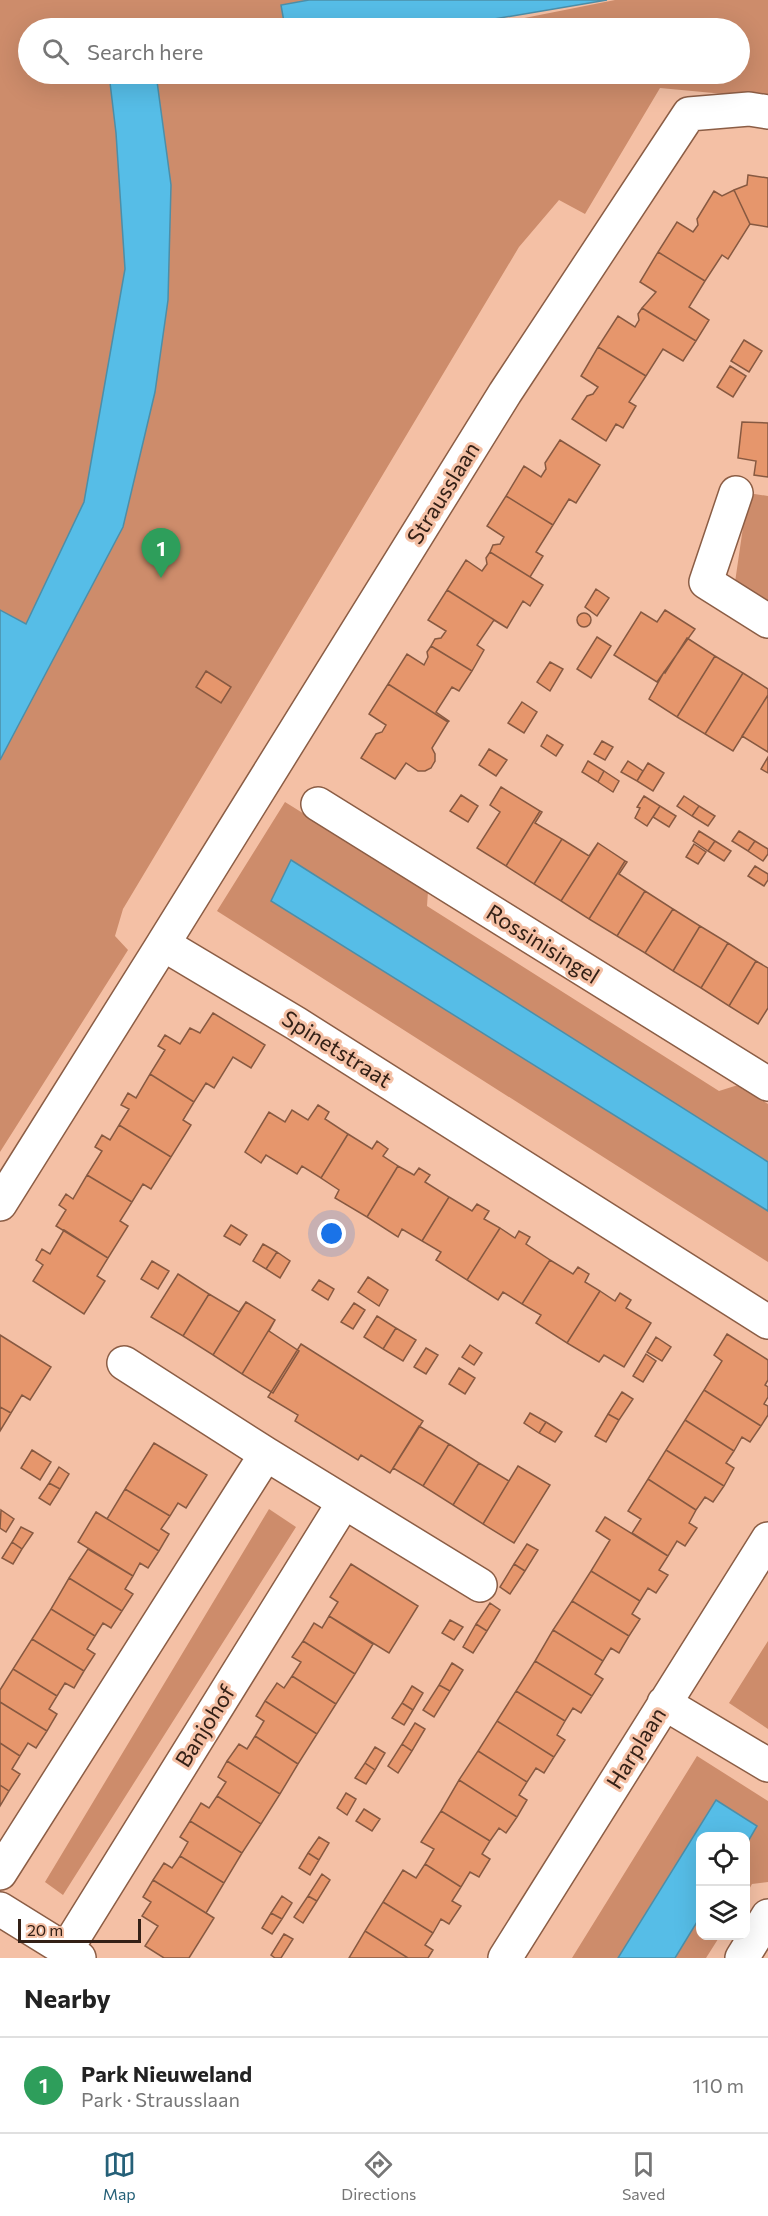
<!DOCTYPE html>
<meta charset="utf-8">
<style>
body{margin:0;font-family:Commissioner,sans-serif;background:#f2f2f2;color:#222}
.controls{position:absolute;right:18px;bottom:18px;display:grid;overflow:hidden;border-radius:12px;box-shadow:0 6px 24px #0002}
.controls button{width:54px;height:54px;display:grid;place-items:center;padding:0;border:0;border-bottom:2px solid #e0e0e0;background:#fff;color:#222;font:30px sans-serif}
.scale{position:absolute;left:18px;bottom:15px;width:123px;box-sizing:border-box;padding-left:6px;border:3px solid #332016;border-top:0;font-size:16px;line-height:21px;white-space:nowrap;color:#332016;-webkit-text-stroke:4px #f4c0a5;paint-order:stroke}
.you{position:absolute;left:332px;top:1234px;width:21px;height:21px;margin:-15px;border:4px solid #fff;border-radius:50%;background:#1a73e8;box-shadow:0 0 0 9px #1a73e833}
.badge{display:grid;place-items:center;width:39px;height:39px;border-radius:50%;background:#256078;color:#fff;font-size:20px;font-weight:700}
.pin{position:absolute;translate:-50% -50px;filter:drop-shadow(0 2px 3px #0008)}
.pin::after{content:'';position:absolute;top:32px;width:21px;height:18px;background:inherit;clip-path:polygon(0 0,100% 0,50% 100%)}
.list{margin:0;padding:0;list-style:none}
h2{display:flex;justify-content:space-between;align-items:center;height:78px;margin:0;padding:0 24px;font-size:26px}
h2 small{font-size:20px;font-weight:400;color:#767676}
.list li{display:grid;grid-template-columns:39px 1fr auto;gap:18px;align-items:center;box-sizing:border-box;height:96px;padding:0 24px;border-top:2px solid #e0e0e0}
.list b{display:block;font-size:22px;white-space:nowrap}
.list p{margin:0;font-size:20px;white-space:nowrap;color:#767676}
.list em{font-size:20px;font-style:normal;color:#767676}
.icon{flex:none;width:33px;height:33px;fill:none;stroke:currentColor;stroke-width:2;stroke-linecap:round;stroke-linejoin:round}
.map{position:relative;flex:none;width:768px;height:1958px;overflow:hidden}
.search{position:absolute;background:#fff;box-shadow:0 6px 24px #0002;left:18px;right:18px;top:18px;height:66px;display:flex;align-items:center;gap:15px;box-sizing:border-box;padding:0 21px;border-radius:33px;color:#767676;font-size:22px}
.sheet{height:174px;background:#fff}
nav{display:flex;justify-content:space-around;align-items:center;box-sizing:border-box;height:84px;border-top:2px solid #e0e0e0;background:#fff;font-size:16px;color:#767676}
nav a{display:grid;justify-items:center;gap:3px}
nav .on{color:#256078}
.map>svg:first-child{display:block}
.green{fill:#cd8c6b}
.water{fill:#56bde7;stroke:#4c8ea8;stroke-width:1.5}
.building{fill:#e6966c;stroke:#875941;stroke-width:1.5}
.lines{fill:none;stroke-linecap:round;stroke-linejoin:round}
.minor-casing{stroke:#8b5d45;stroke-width:36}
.minor{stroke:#fff;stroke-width:33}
.labels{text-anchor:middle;stroke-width:6;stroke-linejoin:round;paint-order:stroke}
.street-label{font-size:22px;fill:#332016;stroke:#f4c0a5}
</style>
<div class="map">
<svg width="768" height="1958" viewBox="0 0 768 1958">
<rect width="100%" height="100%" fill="#f4c0a5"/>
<path class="green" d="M0,0H309L292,3L297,28H28V74H740V28H474L615,0H768V98L660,88L585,214L559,200L519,247L123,909L115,936L128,950L0,1152Z
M748,493L768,496V610L734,589Z
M285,802L428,891L427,906L719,1091L738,1085L768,1104V1162L291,860L271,901L768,1211V1262L217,911Z
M269,1509L296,1527L63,1895L45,1882Z
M768,1641V1729L729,1703Z
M697,1756L768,1801V1882L752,1884L746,1895V1845L757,1826L716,1800L618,1958H572Z
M700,1917V1936H720L706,1958H675Z"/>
<path class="water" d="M309,0H607L441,28H285L281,5Z
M109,74H156L171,185L168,300L155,392L123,527L0,760V610L26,624L84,502L125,269L116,133Z
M291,860L768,1162V1211L271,901Z
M716,1800L757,1826L746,1845V1836H700V1917L675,1958H618Z"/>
<path class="building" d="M748,175L768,178V227L750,224L734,190L747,185Z
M734,190L750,224L728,259L722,255L705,281L658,252L677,222L693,232L698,225L697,219L714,191L722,196Z
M658,252L705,281L689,307L709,320L696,341L642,308L656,292L640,282Z
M642,308L696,341L683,361L663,349L646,376L598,347L618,316L635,327L639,320L638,314Z
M744,340L762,351L749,372L731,361Z
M598,347L646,376L629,402L636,406L623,428L616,424L606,441L572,419L587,396L593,394L598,387L581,376Z
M730,366L746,376L733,397L717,387Z
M742,422L768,423V477L754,475L756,461L738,458Z
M560,440L600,465L576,503L569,499L553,525L506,496L524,466L541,477L546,469L545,463Z
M506,496L553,525L536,552L543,556L530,577L490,552L493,545L500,544L504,537L487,526Z
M490,552L543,585L530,606L523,601L507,628L447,590L466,560L482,571L487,564L486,558Z
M596,589L609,598L597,616L585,607Z
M447,590L507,628L494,620L477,645L484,650L472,671L431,646L435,639L441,638L446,631L428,620Z
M665,610L695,629L657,682L614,655L641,612L657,622Z
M577 620a7 7 0 1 1 14 0a7 7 0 1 1-14 0Z
M597,637L611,646L591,678L577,669Z
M687,638L715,656L677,717L649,699L664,672L665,673Z
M431,646L472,671L459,691L452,687L436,712L449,721L448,722L388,684L407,654L424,665L428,657L427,652Z
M715,656L743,673L705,734L677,717Z
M550,662L563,669L550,691L537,682Z
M206,671L231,687L221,703L196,687Z
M743,673L768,689V695L733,751L705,734Z
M388,684L448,722L432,748L435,754V761L431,768L425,771H418L406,763L395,779L361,758L376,734L382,732L386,725L369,714Z
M768,695V752L742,736Z
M522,702L537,712L524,733L508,723Z
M547,735L563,745L556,756L541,746Z
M602,741L613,747L605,760L594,754Z
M489,749L507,760L496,776L479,765Z
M768,757V773L761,769Z
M588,761L604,771L598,782L582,772Z
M628,761L643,771L637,781L621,772Z
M648,763L664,773L653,791L637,781Z
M604,771L619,781L613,792L598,782Z
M501,787L540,811L506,866L477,848L500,812L490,805Z
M461,795L478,806L468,822L450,811Z
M644,796L660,806L647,826L635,818L640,808L637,807Z
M684,796L699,806L692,816L677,806Z
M660,806L676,816L669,827L653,817Z
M699,806L715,816L708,826L692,816Z
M540,811L542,812L535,823L562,839L534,884L506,866Z
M699,831L715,841L708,851L693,841Z
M739,831L755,841L748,851L732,841Z
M562,839L589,856L598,843L561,901L534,884Z
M715,841L731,851L724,861L708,851Z
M755,841L768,849V854L763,861L748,851Z
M598,843L625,861L589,919L561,901Z
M694,844L706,852L698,864L686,857Z
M625,861L627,862L619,874L645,891L617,936L589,919Z
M755,866L768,874V880L764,886L748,876Z
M645,891L673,909L645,953L617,936Z
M673,909L700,926L673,971L645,953Z
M700,926L728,943L701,988L673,971Z
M728,943L756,961L729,1006L701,988Z
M756,961L768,968V1008L758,1024L729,1006Z
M213,1013L265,1045L251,1068L233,1057L214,1088L206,1083L194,1102L150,1074L165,1050L158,1046L165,1035L180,1044L190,1028L200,1033Z
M150,1074L194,1102L183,1120L191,1125L171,1157L119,1125L129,1109L121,1105L128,1093L136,1098Z
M318,1105L329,1112L325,1119L348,1134L321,1178L302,1166L297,1174L266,1155L261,1163L245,1152L269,1112L285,1122L292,1110L308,1120Z
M119,1125L171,1157L151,1189L143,1184L132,1202L87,1175L102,1151L95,1147L102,1135L110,1140Z
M348,1134L372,1149L377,1141L388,1149L383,1156L398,1166L367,1217L335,1198L339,1190L321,1178Z
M398,1166L414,1175L419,1168L430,1175L425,1182L449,1197L422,1241L402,1229L398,1237L367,1217Z
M87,1175L132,1202L120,1221L128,1226L108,1258L56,1226L66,1210L59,1205L66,1194L73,1199Z
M449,1197L472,1211L477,1204L489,1211L484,1219L500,1228L467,1280L436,1260L441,1252L422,1241Z
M231,1225L247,1235L240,1245L224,1236Z
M500,1228L515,1238L519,1231L530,1237L526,1244L550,1260L522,1304L503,1292L498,1300L467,1280Z
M64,1230L108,1258L97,1276L105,1281L84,1314L33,1281L43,1265L36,1260L42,1249L50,1254Z
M263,1244L277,1252L266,1269L253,1261Z
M277,1252L290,1261L280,1278L266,1269Z
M550,1260L573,1274L578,1267L589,1274L585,1282L600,1291L567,1343L536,1323L541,1315L522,1304Z
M152,1261L169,1271L158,1289L141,1279Z
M178,1274L209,1294L183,1336L151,1317Z
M368,1277L388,1290L379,1306L358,1292Z
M319,1280L334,1289L328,1300L312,1290Z
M600,1291L615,1301L620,1293L631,1300L626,1308L651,1323L624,1367L604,1355L599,1362L567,1343Z
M209,1294L239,1312L246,1302L213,1355L183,1336Z
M246,1302L275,1320L242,1374L213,1355Z
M354,1303L365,1310L353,1329L341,1322Z
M377,1316L396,1328L383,1349L364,1337Z
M275,1320L269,1331L299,1351L273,1393L242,1374Z
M396,1328L416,1340L403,1361L383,1349Z
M727,1334L768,1360V1380L765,1385L768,1387V1397L764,1404L768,1406V1415L761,1426L704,1390L722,1361L714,1355Z
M0,1335L51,1367L30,1400L22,1395L11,1413L0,1407Z
M656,1337L671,1347L662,1361L647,1352Z
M301,1344L423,1421L390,1473L361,1455L358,1460L295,1421L298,1415L268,1397Z
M470,1345L482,1353L474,1365L462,1357Z
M426,1348L438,1355L426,1374L414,1367Z
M646,1354L656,1361L643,1382L633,1376Z
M459,1368L475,1378L465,1394L449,1384Z
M704,1390L761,1426L750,1442L742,1437L734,1451L685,1420Z
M622,1392L633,1399L619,1420L608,1414Z
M0,1407L11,1413L0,1431Z
M530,1413L546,1422L539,1433L524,1423Z
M608,1414L619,1420L606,1442L595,1436Z
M685,1420L734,1451L726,1463L734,1468L724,1486L666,1450Z
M546,1422L562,1432L555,1442L539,1433Z
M419,1426L449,1444L423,1486L393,1468Z
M154,1443L207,1475L186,1508L178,1503L170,1516L125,1489Z
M449,1444L479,1463L453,1505L423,1486Z
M32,1450L51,1462L40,1480L21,1468Z
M666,1450L724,1486L713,1502L705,1497L696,1510L648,1479Z
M479,1463L509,1481L483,1524L453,1505Z
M518,1466L550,1485L514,1543L483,1524Z
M59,1467L69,1474L60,1489L49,1483Z
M648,1479L696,1510L689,1523L697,1528L685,1546L677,1541L668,1556L632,1533L641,1519L628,1511Z
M49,1483L60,1489L50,1505L39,1498Z
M125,1489L170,1516L161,1529L169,1534L159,1551L96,1512L107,1519Z
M1,1510L14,1519L6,1532L0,1528Z
M96,1512L159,1551L148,1568L140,1563L133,1576L78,1542Z
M605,1517L668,1556L659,1570L668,1575L656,1593L648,1588L640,1601L591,1571L610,1540L596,1531Z
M21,1527L33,1533L22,1549L12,1542Z
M12,1542L22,1549L13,1564L2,1558Z
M527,1544L538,1550L525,1571L514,1564Z
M88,1549L133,1576L125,1589L133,1594L122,1611L69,1578Z
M351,1564L418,1606L389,1653L329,1616L338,1602L330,1597Z
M514,1564L525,1571L510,1594L500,1587Z
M591,1571L640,1601L632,1614L640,1619L629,1636L572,1601Z
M69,1578L122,1611L111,1628L103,1623L95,1636L51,1609Z
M572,1601L629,1636L619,1653L611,1648L603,1661L553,1630Z
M490,1603L500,1610L487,1631L476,1624Z
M51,1609L95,1636L87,1649L95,1654L84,1671L32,1639Z
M329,1616L373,1644L355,1674L303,1641L314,1623L322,1628Z
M450,1620L463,1627L454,1640L442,1633Z
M476,1624L487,1631L473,1653L463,1647Z
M553,1630L603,1661L595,1674L603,1679L592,1696L535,1661Z
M32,1639L84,1671L74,1688L65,1683L57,1696L13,1669Z
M303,1641L355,1674L336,1704L292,1676L301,1662L292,1657Z
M535,1661L592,1696L581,1713L573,1708L565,1721L516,1691Z
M452,1663L463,1670L450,1691L439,1685Z
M13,1669L57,1696L49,1709L57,1714L47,1731L0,1702V1690Z
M292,1676L336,1704L317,1734L265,1701L277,1683L284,1688Z
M439,1685L450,1691L434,1717L423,1710Z
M412,1686L423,1693L413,1710L402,1703Z
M516,1691L565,1721L557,1735L565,1740L554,1757L497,1721Z
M265,1701L317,1734L298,1764L255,1736L264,1721L256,1716Z
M0,1702L47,1731L36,1748L28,1743L20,1756L0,1743Z
M402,1703L413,1710L404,1725L392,1718Z
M497,1721L554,1757L544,1773L536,1768L527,1782L478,1751Z
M415,1723L425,1729L412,1751L402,1744Z
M255,1736L298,1764L280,1794L227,1761L239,1744L247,1749Z
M0,1743L20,1756L12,1769L20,1774L9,1791L0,1785Z
M402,1744L412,1751L398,1773L388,1766Z
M375,1747L385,1753L375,1770L365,1763Z
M478,1751L527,1782L519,1795L527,1800L517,1817L459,1780Z
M227,1761L280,1794L261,1824L217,1796L226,1782L218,1777Z
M365,1763L375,1770L366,1784L355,1778Z
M459,1780L517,1817L506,1833L499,1828L490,1841L441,1811Z
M0,1785L9,1791L0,1806Z
M346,1793L356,1799L347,1815L337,1808Z
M217,1796L261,1824L242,1853L190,1821L201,1803L209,1808Z
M364,1809L380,1819L372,1831L356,1821Z
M441,1811L490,1841L482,1854L490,1859L479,1877L470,1872L461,1887L425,1864L434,1849L421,1842Z
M190,1821L242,1853L224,1883L180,1856L188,1842L180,1837Z
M319,1837L329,1843L319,1860L308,1853Z
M308,1853L319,1860L310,1875L299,1868Z
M180,1856L224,1883L206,1913L214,1918L153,1880L164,1863L172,1868Z
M425,1864L461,1887L452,1901L461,1906L449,1924L441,1919L433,1933L383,1902L403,1870L416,1878Z
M322,1874L330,1880L317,1901L308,1896Z
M153,1880L214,1918L189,1958H164L145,1946L158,1926L142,1916L151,1902L143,1897Z
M282,1896L292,1903L282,1919L271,1913Z
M308,1896L317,1901L303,1923L294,1917Z
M383,1902L433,1933L425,1945L433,1950L428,1958H408L365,1931Z
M271,1913L282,1919L272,1934L262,1928Z
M365,1931L408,1958H349Z
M284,1934L293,1939L281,1958H275L271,1955Z"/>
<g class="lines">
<g class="minor-casing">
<path id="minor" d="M736,493L706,582L768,621
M318,804L768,1084
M163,944L505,393L689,114L749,109L768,112
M0,1204L163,944L297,1024L768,1322
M124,1363L266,1454L480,1585
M664,1703L768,1765
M0,1873L266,1454
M0,1909L79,1958
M66,1950L344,1502
M505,1958L768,1539
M742,1958L768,1916"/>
</g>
<use href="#minor" class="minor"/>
</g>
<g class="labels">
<g class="street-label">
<text transform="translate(443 493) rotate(-58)" y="8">Strausslaan</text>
<text transform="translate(543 944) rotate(32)" y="8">Rossinisingel</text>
<text transform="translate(337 1049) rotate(32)" y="8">Spinetstraat</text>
<text transform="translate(205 1726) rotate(-58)" y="8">Banjohof</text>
<text transform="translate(636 1748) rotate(-58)" y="8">Harplaan</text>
</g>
</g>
</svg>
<div class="controls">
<button><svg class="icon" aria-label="locate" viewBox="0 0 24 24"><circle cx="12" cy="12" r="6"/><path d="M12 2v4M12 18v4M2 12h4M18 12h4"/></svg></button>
<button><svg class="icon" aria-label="layers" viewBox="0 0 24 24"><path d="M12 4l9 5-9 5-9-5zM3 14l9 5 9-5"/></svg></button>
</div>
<div class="scale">20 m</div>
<div class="you"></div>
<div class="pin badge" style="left:161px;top:578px;background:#2e9e5b">1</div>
<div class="search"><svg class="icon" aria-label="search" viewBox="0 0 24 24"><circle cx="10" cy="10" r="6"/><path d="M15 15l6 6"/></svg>Search here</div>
</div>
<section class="sheet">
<h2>Nearby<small></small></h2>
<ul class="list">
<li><span class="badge" style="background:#2e9e5b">1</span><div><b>Park Nieuweland</b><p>Park · Strausslaan</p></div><em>110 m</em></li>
</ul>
</section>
<nav>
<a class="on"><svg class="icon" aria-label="map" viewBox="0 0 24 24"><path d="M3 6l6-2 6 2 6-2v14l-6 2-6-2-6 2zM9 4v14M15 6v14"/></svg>Map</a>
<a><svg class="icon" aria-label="directions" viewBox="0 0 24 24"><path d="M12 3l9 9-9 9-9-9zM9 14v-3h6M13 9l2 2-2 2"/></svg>Directions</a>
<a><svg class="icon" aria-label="saved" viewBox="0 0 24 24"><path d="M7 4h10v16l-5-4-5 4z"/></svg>Saved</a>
</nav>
